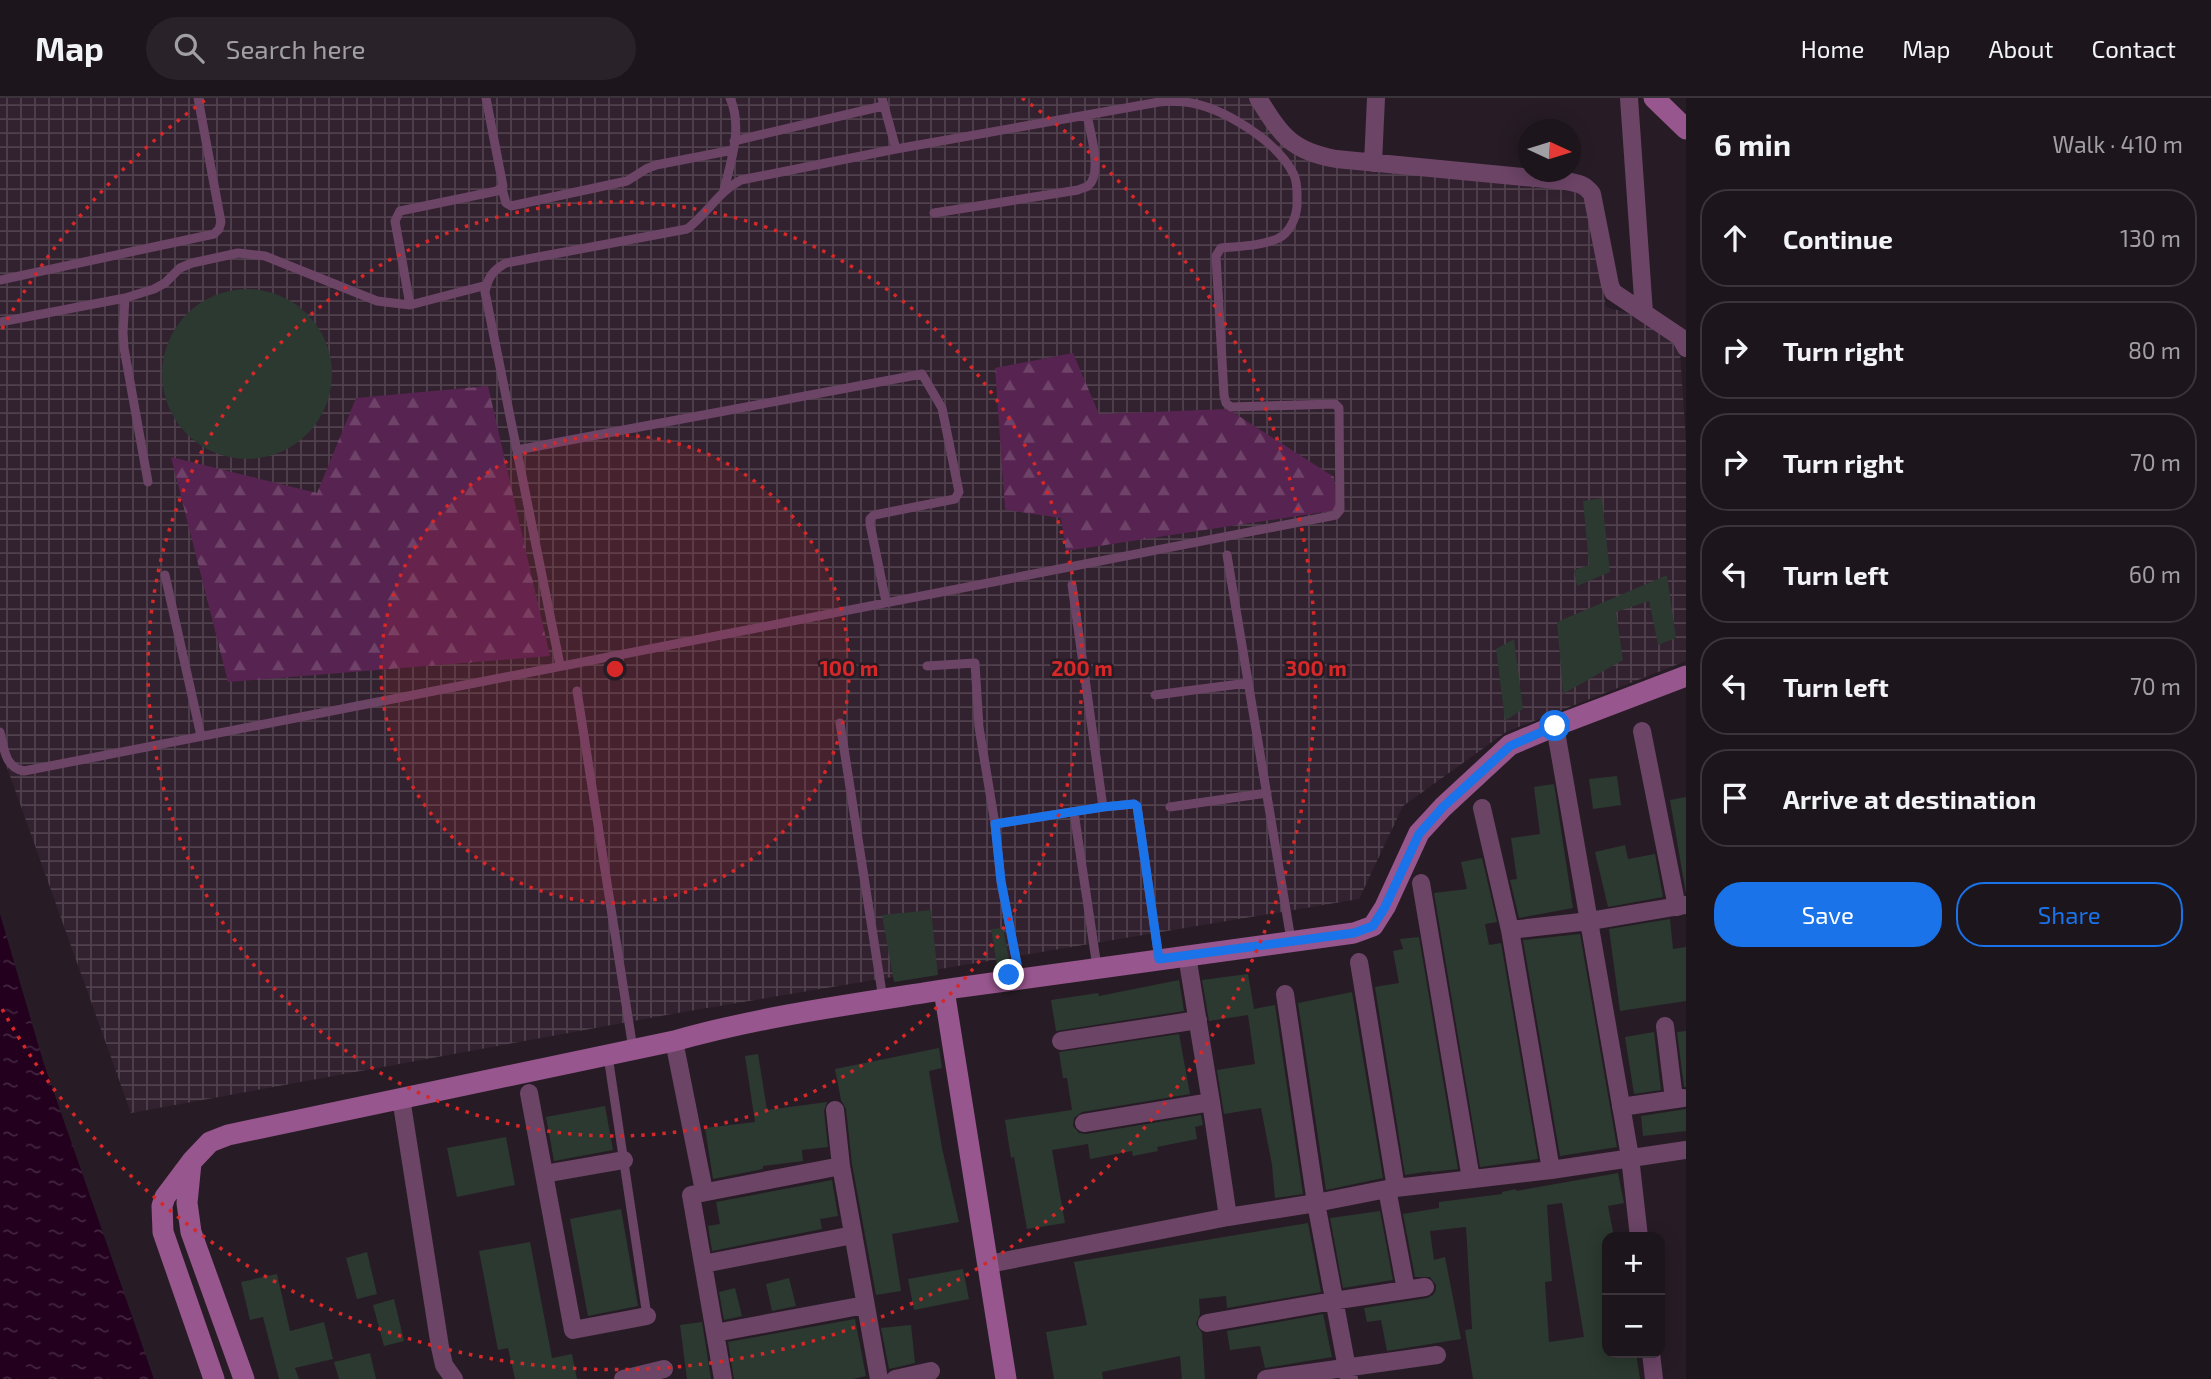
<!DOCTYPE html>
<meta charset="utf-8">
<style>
body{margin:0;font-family:"Exo 2",sans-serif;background:#2a2229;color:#f1f3f6}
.controls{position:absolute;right:21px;bottom:21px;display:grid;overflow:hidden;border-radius:14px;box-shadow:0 4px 18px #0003}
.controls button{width:63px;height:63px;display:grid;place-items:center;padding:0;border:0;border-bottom:2px solid #3b343b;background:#1d151c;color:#f1f3f6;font:35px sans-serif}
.compass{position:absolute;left:1518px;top:21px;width:63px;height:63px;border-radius:50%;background:#1d151c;box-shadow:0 4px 18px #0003;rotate:94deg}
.stop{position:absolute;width:21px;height:21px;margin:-16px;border:5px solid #1a73e8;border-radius:50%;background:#fff}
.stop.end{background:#1a73e8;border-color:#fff;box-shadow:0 2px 7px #0008}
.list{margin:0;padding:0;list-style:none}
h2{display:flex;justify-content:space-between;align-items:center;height:91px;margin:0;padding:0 28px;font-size:30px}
h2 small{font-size:23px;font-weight:400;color:#a09fa3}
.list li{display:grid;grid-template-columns:46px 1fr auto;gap:21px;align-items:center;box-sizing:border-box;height:98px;margin:0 14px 14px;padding:0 14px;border:2px solid #3b343b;border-radius:28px}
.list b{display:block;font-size:26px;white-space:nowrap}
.list em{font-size:23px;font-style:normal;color:#a09fa3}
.actions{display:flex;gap:14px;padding:21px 28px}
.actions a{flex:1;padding:16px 0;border:2px solid #1a73e8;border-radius:28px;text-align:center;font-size:24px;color:#1a73e8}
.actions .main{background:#1a73e8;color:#fff}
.icon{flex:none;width:38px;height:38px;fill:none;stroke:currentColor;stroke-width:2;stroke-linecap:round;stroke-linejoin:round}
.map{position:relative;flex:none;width:1686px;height:1281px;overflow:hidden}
header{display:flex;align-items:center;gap:42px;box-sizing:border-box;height:98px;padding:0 35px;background:#1d151c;border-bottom:2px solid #3b343b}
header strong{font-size:33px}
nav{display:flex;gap:38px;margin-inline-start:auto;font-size:24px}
.search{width:490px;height:63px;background:#2a2229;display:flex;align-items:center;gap:18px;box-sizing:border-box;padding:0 24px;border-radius:38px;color:#a09fa3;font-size:26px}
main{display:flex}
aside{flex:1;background:#1d151c}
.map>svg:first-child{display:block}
.industrial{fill:url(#industrial-grid)}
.forest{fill:url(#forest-firs)}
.water{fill:url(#water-ripples)}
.building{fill:#2b3930;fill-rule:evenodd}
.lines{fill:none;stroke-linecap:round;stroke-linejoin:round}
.lane{stroke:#6c4466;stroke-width:9}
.street{stroke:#6c4466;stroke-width:18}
.secondary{stroke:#97568d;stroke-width:21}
.route{stroke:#1a73e8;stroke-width:9}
.ring{fill:none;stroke:#d62828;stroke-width:3.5;stroke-dasharray:3.5 7}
.centre{fill:#d62828;stroke:#271c25;stroke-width:3.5}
.ring-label{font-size:21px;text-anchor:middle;font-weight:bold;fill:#d62828;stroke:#271c25;stroke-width:5;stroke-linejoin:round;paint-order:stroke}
</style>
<header>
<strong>Map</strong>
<div class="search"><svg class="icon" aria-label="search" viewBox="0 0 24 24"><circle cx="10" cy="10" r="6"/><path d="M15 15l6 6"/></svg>Search here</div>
<nav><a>Home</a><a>Map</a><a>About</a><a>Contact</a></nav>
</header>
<main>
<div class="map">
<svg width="1686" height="1281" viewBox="0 0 1686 1281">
<defs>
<pattern id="industrial-grid" width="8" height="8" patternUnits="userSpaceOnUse" patternTransform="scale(1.75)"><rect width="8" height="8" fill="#32212f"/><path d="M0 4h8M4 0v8" fill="none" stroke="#50414d"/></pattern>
<pattern id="forest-firs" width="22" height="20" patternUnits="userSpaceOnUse" patternTransform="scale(1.75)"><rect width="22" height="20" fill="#572350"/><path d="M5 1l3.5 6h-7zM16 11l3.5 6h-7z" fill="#6f4369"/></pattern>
<pattern id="water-ripples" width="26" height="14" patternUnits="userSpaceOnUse" patternTransform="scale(1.75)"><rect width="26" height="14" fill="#22001e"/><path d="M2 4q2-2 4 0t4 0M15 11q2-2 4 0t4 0" fill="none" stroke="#42253f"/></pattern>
</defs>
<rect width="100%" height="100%" fill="#271c25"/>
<path class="industrial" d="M0,0H1249L1253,6L1313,65L1349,71L1589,93L1606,209L1657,223L1680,254L1686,346V563L1506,634L1403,708L1359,801L683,914L131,1015L0,650Z"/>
<path class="forest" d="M1073,255L1099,316L1228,311L1334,379L1337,412L1066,453L1061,420L1005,412L995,270Z
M488,288L550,558L228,584L171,359L317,395L356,300Z"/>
<path class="water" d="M0,816L43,963L154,1281H0Z"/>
<path class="building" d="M162 276a85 85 0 1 1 170 0a85 85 0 1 1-170 0Z
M1602,400L1610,474L1577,488L1574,472L1589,467L1583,403Z
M1667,477L1676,540L1658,547L1649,503L1616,514L1623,562L1563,596L1557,524Z
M1514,541L1523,611L1505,623L1496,551Z
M1617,678L1621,707L1593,711L1589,681Z
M1554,686L1573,810L1519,820L1510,782L1517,781L1511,740L1540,736L1534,689Z
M1686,699V796L1670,702Z
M1625,747L1628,761L1655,756L1663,799L1608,809L1595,754Z
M1482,760L1497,824L1485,826L1489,847L1501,845L1538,1061L1480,1069L1434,795L1467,791L1461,764Z
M931,812L938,877L894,884L882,817Z
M1670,821L1673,851L1686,849V903L1620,913L1609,831Z
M1003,830L1010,866L997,868L991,831Z
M1580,836L1617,1049L1560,1058L1523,842Z
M1419,839L1458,1071L1431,1074V1073L1405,1077L1375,889L1399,885L1393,853L1403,851L1400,841Z
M1248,876L1254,911L1275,907L1303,1096L1275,1100L1272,1067L1261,1010L1224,1016L1217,972L1255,966L1248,917L1209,923L1202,882Z
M1179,882L1184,913L1056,933L1051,902L1098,895L1099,898Z
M1352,894L1383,1080L1326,1092L1298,905Z
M1686,933V989H1684L1677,934Z
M1654,934L1661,992L1634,996L1625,939Z
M1179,936L1190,996L1082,1014L1074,1020L1073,1028L1079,1035L1086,1036L1201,1017L1203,1027L1195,1029L1197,1041L1157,1049L1158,1053L1133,1058L1132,1053L1090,1061L1088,1046L1052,1052L1065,1125L1027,1131L1014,1059L1011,1060L1005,1022L1072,1012L1067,980H1063L1059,954Z
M939,950L942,970L929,973L942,1050L959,1124L892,1136L901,1193L876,1197L852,1066L846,1011L841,1002L835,971Z
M758,956L767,1012L827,1004L824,1013L828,1049L802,1052L803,1063L763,1068V1071L713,1081L705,1030L755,1024L745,958Z
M605,1008L613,1052L554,1063L546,1019Z
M1686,1011V1033L1643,1038L1641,1018Z
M506,1039L515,1087L457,1099L447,1050Z
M1618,1075L1624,1105L1608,1108L1614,1139H1607V1255H1636L1640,1281H1473L1465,1232L1472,1231L1466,1129L1430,1133L1434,1162L1445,1159L1461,1241L1387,1253L1381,1222L1367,1224L1364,1210L1427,1200L1433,1197L1436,1192V1187L1430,1179H1415L1403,1116L1439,1110V1104L1502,1096V1094L1516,1091V1093ZM1562,1105L1584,1239L1549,1244L1545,1184L1552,1183L1547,1107Z
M832,1082L838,1118L820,1121L822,1131L712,1153L708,1128L720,1126L716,1104Z
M621,1111L638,1208L588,1218L570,1121Z
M1380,1113L1393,1182L1343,1190L1330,1120Z
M1308,1125L1321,1194L1227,1210L1226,1198L1199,1201L1200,1216L1196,1226L1202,1235L1205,1281H1182L1180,1258L1102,1274L1103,1281H1054L1046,1234L1087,1227L1074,1164Z
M530,1144L552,1260L572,1256L577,1281H515L508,1250L498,1252L479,1153Z
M367,1154L377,1196L357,1201L346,1160Z
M963,1171L969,1201L914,1212L908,1181Z
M277,1176L290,1233L324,1224L333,1261L295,1270L299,1281H279L263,1219L250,1222L241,1184Z
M789,1180L796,1208L772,1213L766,1186Z
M735,1190L742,1218L724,1222L719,1194Z
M394,1201L404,1243L384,1248L373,1207Z
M1323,1216L1332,1259L1265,1270L1260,1248L1230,1252L1227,1233Z
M855,1221L866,1278L853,1281H734L728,1244Z
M702,1224L711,1281H687L680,1227Z
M911,1227L915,1265L889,1271L881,1230Z
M370,1255L376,1281H339L334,1264Z"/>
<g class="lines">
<path class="lane" d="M882,0L896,51
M734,43L883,8
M502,91L506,105L511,108L627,83L646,71L656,67L733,52
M724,92C731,63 743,29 730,0
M934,115L1078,92C1079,91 1087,89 1088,88C1103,76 1090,33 1087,17
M0,182L214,136L219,131L221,124L198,0
M125,200L123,234L124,250L148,384
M410,207L395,123L400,113L497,93L503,88L486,0
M0,224L125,200L154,191L165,185L180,170L192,165L238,155L265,158L377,203L410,207L487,187
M517,352L922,276L942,310L959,394L955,401L874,417L870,421V426L886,504
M1227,457L1291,842
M165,477L201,638
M1072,487L1103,709
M927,568L975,565L979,629L995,726L1001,784L1017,866L1015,873L1007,877
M577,593L633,951
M1155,597L1248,585
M840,625L883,901
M0,634C4,650 5,670 24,673L1336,417L1340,412L1339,310L1335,306L1231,309L1226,305L1224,297L1216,158L1221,150C1240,148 1262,148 1279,140C1290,134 1296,120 1297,108C1297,99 1298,85 1294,77C1278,43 1221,8 1185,4C1176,3 1168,3 1159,4L896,51L741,82C719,93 707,116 687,131L506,165C493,172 488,179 485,194L560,567
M1170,709L1267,695
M1074,714L1097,869
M995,726L1103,709L1134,706L1137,708L1159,861
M608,958L647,1218"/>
<path class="street" d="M1258,0C1281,37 1291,53 1336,61L1566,83C1577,85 1585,86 1592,96L1610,187L1613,194L1680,239L1686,250
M1629,0L1644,215
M1373,65L1376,0
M1555,628L1630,1059L1639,1139
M1642,633L1677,809
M1482,710L1510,832L1551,1072
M1421,785L1471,1081
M1510,832L1590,823L1686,807
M1187,858L1211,1004L1228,1119
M1359,864L1396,1090
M1285,896L1316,1105L1349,1281
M1665,928L1674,1001
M674,943L704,1093
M1061,943L1198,922
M529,995L573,1232L647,1218
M401,1000L440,1249L444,1267L454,1281
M1621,1009L1683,1000
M835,1012L841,1068L879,1281
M1084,1025L1211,1004
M544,1076L624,1062
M1387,1091L1406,1192
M703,1166L853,1137
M989,1166L1228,1119L1316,1105L1387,1091L1551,1072L1686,1052
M1207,1225L1333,1203L1425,1189
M715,1235L865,1207
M1651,1255L1654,1281
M623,1281L664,1271
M723,1281L691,1097L841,1068
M895,1281L931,1273
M1266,1281L1437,1257"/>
<path class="secondary" d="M1654,0L1686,31
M944,892L1006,1281
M191,1065L187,1105L191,1134L244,1281
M214,1281L163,1134L162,1108L165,1099L192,1063L210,1044L228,1037L674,943C766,917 861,905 955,890C1088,871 1221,853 1354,835L1373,828L1385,809L1419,735L1443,709L1510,647L1555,628L1686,578"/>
</g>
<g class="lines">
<path class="route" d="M1009,877L1015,873L1017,866L1001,783L995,726L1103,709L1134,706L1137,708L1159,861L1354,835L1373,828L1385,809L1419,736L1443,709L1510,648L1555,628"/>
</g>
<circle cx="615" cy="571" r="234" fill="#d62828" fill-opacity=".12"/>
<g class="ring">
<circle cx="615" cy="571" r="234"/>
<circle cx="615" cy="571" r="467"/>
<path d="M2 231A701 701 0 0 1 208 0M1022 0A701 701 0 1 1 2 911"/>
</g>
<circle cx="615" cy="571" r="10" class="centre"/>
<g class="ring-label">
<text x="849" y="578">100 m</text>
<text x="1082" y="578">200 m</text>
<text x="1316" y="578">300 m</text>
</g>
</svg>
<div class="controls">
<button>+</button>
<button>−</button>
</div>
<svg class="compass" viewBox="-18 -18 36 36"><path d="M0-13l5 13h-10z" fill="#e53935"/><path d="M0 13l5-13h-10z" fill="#a09fa3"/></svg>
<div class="stop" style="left:1555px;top:628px"></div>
<div class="stop end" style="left:1009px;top:877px"></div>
</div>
<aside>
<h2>6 min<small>Walk · 410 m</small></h2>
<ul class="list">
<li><svg class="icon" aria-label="ahead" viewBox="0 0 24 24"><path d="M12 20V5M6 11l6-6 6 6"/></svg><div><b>Continue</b></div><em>130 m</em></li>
<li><svg class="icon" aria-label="right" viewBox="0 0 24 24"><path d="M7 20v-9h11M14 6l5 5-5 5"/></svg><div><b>Turn right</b></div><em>80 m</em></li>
<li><svg class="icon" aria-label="right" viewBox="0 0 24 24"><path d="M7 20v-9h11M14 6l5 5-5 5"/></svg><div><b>Turn right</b></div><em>70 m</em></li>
<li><svg class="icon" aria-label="left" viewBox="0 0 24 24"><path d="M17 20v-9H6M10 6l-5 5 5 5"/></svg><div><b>Turn left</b></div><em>60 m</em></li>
<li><svg class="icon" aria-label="left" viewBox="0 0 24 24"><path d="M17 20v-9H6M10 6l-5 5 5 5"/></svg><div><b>Turn left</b></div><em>70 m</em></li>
<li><svg class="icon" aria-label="arrive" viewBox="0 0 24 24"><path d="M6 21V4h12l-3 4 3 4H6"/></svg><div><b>Arrive at destination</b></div></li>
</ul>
<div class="actions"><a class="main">Save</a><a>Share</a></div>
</aside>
</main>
